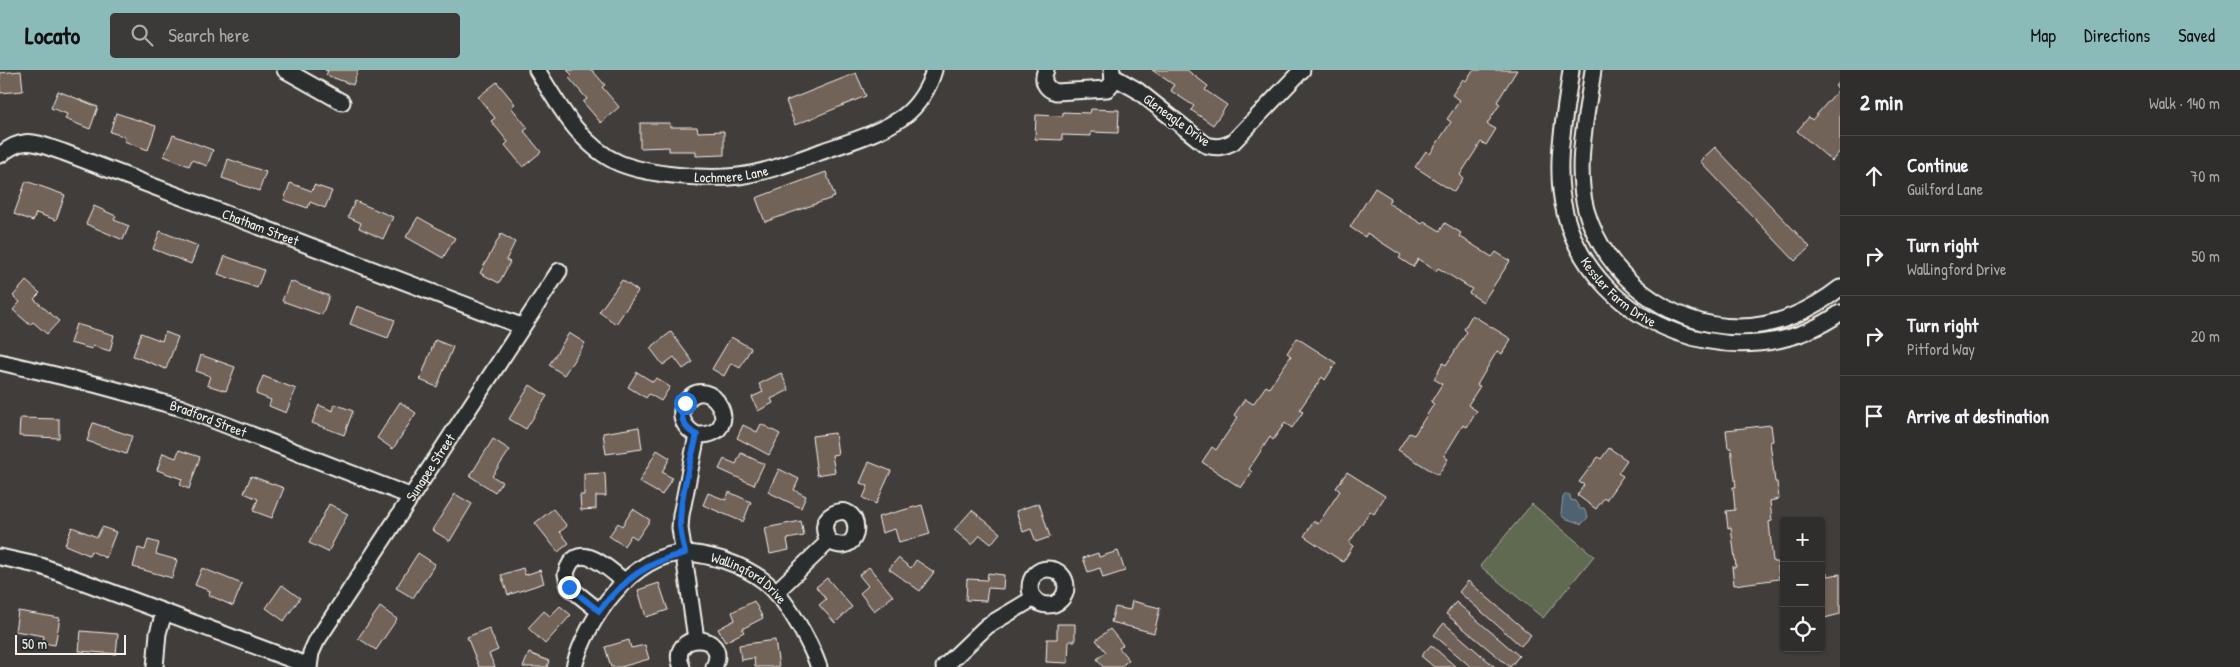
<!DOCTYPE html>
<meta charset="utf-8">
<style>
body{margin:0;font-family:"Patrick Hand",sans-serif;background:#3c3a38;color:#f1f3f6}
.controls{position:absolute;right:15px;bottom:15px;display:grid;overflow:hidden;border-radius:5px;box-shadow:0 1px 4px #0004}
.controls button{width:45px;height:45px;display:grid;place-items:center;padding:0;border:0;border-bottom:1px solid #4b4a48;background:#302e2c;color:#f1f3f6;font:25px sans-serif}
.scale{position:absolute;left:15px;bottom:12px;width:111px;box-sizing:border-box;padding-left:5px;border:2px solid #f4f1e8;border-top:0;font-size:14px;line-height:18px;white-space:nowrap;color:#f4f1e8;-webkit-text-stroke:4px #2a2d2e;paint-order:stroke}
.stop{position:absolute;width:15px;height:15px;margin:-11px;border:4px solid #1a73e8;border-radius:50%;background:#fff}
.stop.end{background:#1a73e8;border-color:#fff;box-shadow:0 1px 5px #0008}
.list{margin:0;padding:0;list-style:none}
h2{display:flex;justify-content:space-between;align-items:center;height:65px;margin:0;padding:0 20px;font-size:21px}
h2 small{font-size:16px;font-weight:400;color:#a8a8a9}
.list li{display:grid;grid-template-columns:32px 1fr auto;gap:15px;align-items:center;box-sizing:border-box;height:80px;padding:0 20px;border-top:1px solid #4b4a48}
.list b{display:block;font-size:19px;white-space:nowrap}
.list p{margin:0;font-size:16px;white-space:nowrap;color:#a8a8a9}
.list em{font-size:16px;font-style:normal;color:#a8a8a9}
.icon{flex:none;width:28px;height:28px;fill:none;stroke:currentColor;stroke-width:2;stroke-linecap:round;stroke-linejoin:round}
.map{position:relative;flex:none;width:1840px;height:597px;overflow:hidden}
header{display:flex;align-items:center;gap:30px;box-sizing:border-box;height:70px;padding:0 25px;background:#8bbbb9;color:#111}
header strong{font-size:24px}
nav{display:flex;gap:28px;margin-inline-start:auto;font-size:18px}
.search{width:350px;height:45px;background:#3c3a38;display:flex;align-items:center;gap:12px;box-sizing:border-box;padding:0 18px;border-radius:5px;color:#a8a8a9;font-size:19px}
main{display:flex}
aside{flex:1;background:#302e2c}
.map>svg:first-child{display:block}
.green{fill:#606a51;stroke:#aaae9c}
.water{fill:#4d6471;stroke:#909ca1}
.building{fill:#726358;stroke:#f4f1e8}
.lines{fill:none;stroke-linecap:round;stroke-linejoin:round}
.street-casing{stroke:#f4f1e8;stroke-width:19}
.street{stroke:#2a2d2e;stroke-width:15}
.route{stroke:#1a73e8;stroke-width:6}
.labels{text-anchor:middle;stroke-width:4;stroke-linejoin:round;paint-order:stroke}
.street-label{font-size:14px;fill:#f4f1e8;stroke:#2a2d2e}
</style>
<header>
<strong>Locato</strong>
<div class="search"><svg class="icon" aria-label="search" viewBox="0 0 24 24"><circle cx="10" cy="10" r="6"/><path d="M15 15l6 6"/></svg>Search here</div>
<nav><a>Map</a><a>Directions</a><a>Saved</a></nav>
</header>
<main>
<div class="map">
<svg width="1840" height="597" viewBox="0 0 1840 597">
<rect width="100%" height="100%" fill="#403d3b"/>
<filter id="ink" filterUnits="userSpaceOnUse"><feTurbulence type="fractalNoise" baseFrequency=".02" numOctaves="2"/><feDisplacementMap in="SourceGraphic" scale="10" xChannelSelector="R" yChannelSelector="G"/><feConvolveMatrix kernelMatrix="1 2 1 2 8 2 1 2 1" color-interpolation-filters="sRGB"/></filter>
<g filter="url(#ink)">
<path class="green" d="M1532,434L1594,486L1543,548L1480,496Z"/>
<path class="water" d="M1566,424L1570,425L1571,430L1575,431L1580,439H1584L1588,447L1582,454L1564,448L1561,444L1563,427Z"/>
<path class="building" d="M325,0H358L353,15L326,5L328,1Z
M567,0H592L605,15L602,17L619,37L601,53L583,32L587,29L569,8L572,5Z
M1152,0H1187L1208,16L1205,20L1227,35L1213,55L1191,40L1194,36L1171,21L1174,15Z
M1473,0H1517L1497,32L1500,34L1487,54L1496,59L1486,75L1481,72L1460,105L1463,108L1454,122L1415,97L1426,81L1430,84L1451,52L1447,49L1460,30L1452,25L1463,9L1466,11Z
M21,1L23,21L0,23V3Z
M856,3L866,26L795,55L786,31Z
M1840,11V81L1832,91L1797,61L1809,47L1812,50L1839,19L1835,16Z
M497,12L515,34L511,37L528,58L524,61L541,82L523,97L505,75L508,72L491,51L495,48L478,27Z
M58,21L98,37L90,59L65,49L67,44L51,38Z
M1091,39L1119,40L1118,63L1091,62V66L1062,65V70L1035,69L1036,45L1063,46V42L1090,43Z
M116,43L156,56L148,80L124,71L126,67L110,62Z
M640,53H670V57H697L698,62L724,61V85L696,86V81H669V77L640,78Z
M173,65L213,80L207,96L192,90L189,96L164,86Z
M1715,77L1810,177L1795,191L1700,91Z
M228,89L266,102L259,121L222,108Z
M826,102L835,127L765,152L756,128Z
M26,111L65,125L56,150L36,143L33,151L14,144Z
M290,113L312,121L314,115L332,121L325,138L310,132L308,138L284,130Z
M1375,118L1391,128L1388,133L1422,154L1424,151L1440,161L1445,153L1461,163L1459,166L1492,187L1496,182L1510,191L1483,232L1469,223L1472,219L1438,198L1436,201L1418,189L1413,197L1399,188L1401,185L1367,163L1365,167L1350,157Z
M355,131L393,147L383,169L359,158L361,153L348,147Z
M94,136L116,146L114,150L129,156L123,170L86,154Z
M418,147L455,168L443,188L406,167Z
M160,161L198,176L191,194L153,179Z
M501,164L515,172L506,190L510,192L499,213L480,203Z
M225,186L264,200L257,218L218,204Z
M622,210L638,221L616,254L599,242Z
M26,211L40,223L34,229L59,251L47,264L33,252L30,255L13,240L20,232L13,226Z
M290,211L329,226L322,245L282,231Z
M357,236L395,250L388,268L350,254Z
M1472,245L1511,269L1502,284L1497,281L1477,315L1480,316L1468,335L1477,341L1467,357L1463,355L1444,386L1448,389L1438,405L1398,380L1409,363L1414,365L1434,334L1431,332L1442,314L1434,309L1443,293L1446,295L1467,262L1464,259Z
M76,254L114,265L110,281L93,276L92,279L70,273Z
M165,262L178,267L166,299L133,286L141,263L162,271Z
M671,262L693,292L683,299L674,287L663,295L650,278Z
M569,263L585,273L564,305L549,295Z
M731,267L751,278L740,298L731,293L724,306L712,299Z
M1297,268L1336,293L1325,310L1322,307L1300,339L1303,342L1292,358L1285,353L1273,370L1270,367L1249,399L1252,402L1241,418L1202,392L1212,377L1216,380L1238,347L1234,345L1245,329L1253,334L1266,316L1269,318L1291,286L1287,283Z
M435,270L453,277L437,317L420,310Z
M201,285L235,297L226,321L207,315L210,306L196,301Z
M637,302L653,312L656,308L670,317L661,331L649,324L646,328L628,317Z
M781,303L789,320L771,329L773,333L758,341L752,327L763,322L759,314Z
M263,306L296,319L286,343L269,336L271,330L256,324Z
M530,315L547,326L526,359L509,349Z
M400,332L416,343L393,379L377,368Z
M335,334L353,341L344,365L312,353L319,335L333,341Z
M20,348L59,349V368L19,366Z
M93,353L132,366L126,384L87,371Z
M761,354L780,364L769,385L737,368L743,355L757,362Z
M1771,355L1773,371L1770,372L1775,412H1777L1779,429L1770,431L1772,451L1769,452L1773,492H1777L1779,509L1734,515L1732,497H1736L1731,457L1728,458L1726,441L1735,440L1733,417H1736L1731,378H1728L1726,360Z
M639,357L642,379L606,384L603,363Z
M835,363L838,384L832,385L835,402L817,405L812,366Z
M493,369L510,380L492,406L502,412L495,422L470,406Z
M1609,378L1627,390L1618,403L1623,406L1606,430L1604,428L1596,439L1577,425L1584,415L1579,412L1598,387L1601,389Z
M179,380L200,387L189,419L180,415L182,409L157,400L163,383L176,388Z
M657,380L670,388L662,402L672,408L662,425L639,412Z
M741,383L764,394L754,415L719,399L724,389L736,394Z
M869,392L891,401L876,434L863,428L868,416L860,413Z
M779,399L799,409L794,420L806,426L801,438L768,422Z
M1347,402L1385,426L1374,444L1370,441L1349,473L1353,476L1343,492L1304,466L1314,451L1318,454L1340,421L1336,418Z
M605,403L606,426H596V439L581,440L580,425H584V404Z
M251,406L284,418L272,448L253,441L258,429L244,423Z
M729,422L751,432L743,452L703,435L708,423L726,430Z
M455,424L472,434L450,471L432,460Z
M1039,433L1050,467L1036,472L1031,459L1023,462L1016,441Z
M329,434L348,444L328,482L309,473Z
M922,435L930,464L899,473L895,459L882,463L878,447Z
M553,439L567,456L560,462L569,473L558,482L535,453Z
M633,439L650,450L637,469L631,465L624,476L609,466L618,453L622,456Z
M972,440L1000,463L991,474L980,465L972,475L954,460Z
M801,451L804,466L787,469L789,480L770,484L765,458Z
M72,457L97,467L102,457L116,462L106,488L91,481L89,485L65,475Z
M148,470L159,473L156,484L177,490L172,508L133,497L138,478L145,480Z
M1118,481L1125,501L1103,508L1100,498L1088,502L1083,488L1098,483L1099,487Z
M418,483L435,494L413,528L396,518Z
M898,488L911,498L916,490L934,502L920,521L889,499Z
M869,497L893,526L874,541L860,523L868,516L859,505Z
M202,498L242,514L233,536L209,525L210,521L195,515Z
M523,498L525,505L540,500L544,513L508,525L501,505Z
M988,503L1004,505L1003,519L988,518L986,531L966,530L967,509L987,510Z
M1821,503H1827V506L1840,504V544L1821,549Z
M827,508L852,537L835,553L819,535L826,529L816,517Z
M1468,511L1531,565L1521,576L1459,522Z
M659,513L668,540L646,547L638,520Z
M282,515L300,528L284,551L266,538Z
M754,531L763,548L742,559L744,562L725,572L718,559L735,550L732,542Z
M1132,531L1160,538L1154,563L1111,552L1115,537L1130,540Z
M1456,532L1519,586L1510,597L1446,544Z
M560,536L571,545L545,574L528,558L544,541L550,546Z
M380,537L397,549L376,580L358,568Z
M18,541L60,548L55,575L43,573L44,566L15,561Z
M1444,553L1495,597H1471L1434,565Z
M1057,554H1075V571H1069L1068,593L1046,592L1047,569H1057Z
M489,558L498,580L489,584L495,597H479L467,567Z
M1110,559L1123,575L1119,578L1129,590L1120,597H1103L1097,589L1106,582L1096,570Z
M81,561L118,564L116,584L79,581Z
M629,570L631,578L645,575L649,589L621,597H611L605,577Z
M775,570L779,597H755L754,588L741,590L739,575Z
M1431,575L1456,597H1434L1421,586Z
M529,583L549,591L547,597H523Z"/>
<g class="lines">
<g class="street-casing">
<g id="street">
<path d="M285,0L342,32"/>
<path id="s1" d="M537,0C558,34 580,76 619,93C648,105 707,110 739,106C768,102 795,91 823,81C849,72 880,63 903,47C918,36 929,18 934,0"/>
<path d="M1046,0C1041,10 1045,19 1056,22L1107,19L1113,12L1112,0"/>
<path id="s2" d="M1571,0C1565,47 1553,96 1565,143C1594,259 1743,312 1840,243"/>
<path d="M1593,0C1587,45 1574,95 1586,140C1605,206 1670,257 1739,257C1776,257 1812,240 1840,218"/>
<path d="M1114,7L1137,20L1206,75C1217,78 1223,77 1233,72L1302,0"/>
<path id="s3" d="M0,85C25,65 35,73 63,82L521,256"/>
<path id="s4" d="M0,292L98,315L182,338L410,426"/>
<path d="M0,487L41,496L309,596"/>
<circle cx="1048" cy="517" r="18"/>
<path d="M776,522L829,471C823,462 822,450 833,444C864,429 864,491 829,471"/>
<path d="M599,541L569,517L566,504C576,466 609,499 625,512"/>
<path d="M696,569L680,458L681,445L697,365C749,367 710,297 685,333C677,346 685,359 697,365"/>
<path d="M155,597L158,563L164,543"/>
<path id="s5" d="M309,597L311,583L316,572L559,201"/>
<path id="s6" d="M574,597C586,550 632,484 685,483C697,483 712,487 723,490C738,495 751,501 764,511C786,528 809,570 819,597"/>
<path d="M682,597C666,561 731,561 714,597"/>
<path d="M944,597L987,556L1034,528"/>
</g>
</g>
<use href="#street" class="street"/>
</g>
</g>
<g class="lines" filter="url(#ink)">
<path class="route" d="M569,517L599,541C624,509 646,493 685,483C683,474 681,465 680,456C680,426 690,394 697,365C684,359 678,347 685,333"/>
</g>
<g class="labels">
<g class="street-label">
<text transform="translate(1177 50) rotate(36)" y="5">Gleneagle Drive</text>
<text dy="5" stroke="none"><textPath href="#s1" startOffset="240">Lochmere Lane</textPath></text>
<text dy="5" stroke="none"><textPath href="#s3" startOffset="279">Chatham Street</textPath></text>
<text dy="5" stroke="none"><textPath href="#s2" startOffset="242">Kessler Farm Drive</textPath></text>
<text dy="5" stroke="none"><textPath href="#s4" startOffset="216">Bradford Street</textPath></text>
<text dy="5" stroke="none"><textPath href="#s5" startOffset="235">Sunapee Street</textPath></text>
<text dy="5" stroke="none"><textPath href="#s6" startOffset="239">Wallingford Drive</textPath></text>
</g>
</g>
</svg>
<div class="controls">
<button>+</button>
<button>−</button>
<button><svg class="icon" aria-label="locate" viewBox="0 0 24 24"><circle cx="12" cy="12" r="6"/><path d="M12 2v4M12 18v4M2 12h4M18 12h4"/></svg></button>
</div>
<div class="scale">50 m</div>
<div class="stop" style="left:685px;top:333px"></div>
<div class="stop end" style="left:569px;top:517px"></div>
</div>
<aside>
<h2>2 min<small>Walk · 140 m</small></h2>
<ul class="list">
<li><svg class="icon" aria-label="ahead" viewBox="0 0 24 24"><path d="M12 20V5M6 11l6-6 6 6"/></svg><div><b>Continue</b><p>Guilford Lane</p></div><em>70 m</em></li>
<li><svg class="icon" aria-label="right" viewBox="0 0 24 24"><path d="M7 20v-9h11M14 6l5 5-5 5"/></svg><div><b>Turn right</b><p>Wallingford Drive</p></div><em>50 m</em></li>
<li><svg class="icon" aria-label="right" viewBox="0 0 24 24"><path d="M7 20v-9h11M14 6l5 5-5 5"/></svg><div><b>Turn right</b><p>Pitford Way</p></div><em>20 m</em></li>
<li><svg class="icon" aria-label="arrive" viewBox="0 0 24 24"><path d="M6 21V4h12l-3 4 3 4H6"/></svg><div><b>Arrive at destination</b></div></li>
</ul>
</aside>
</main>
